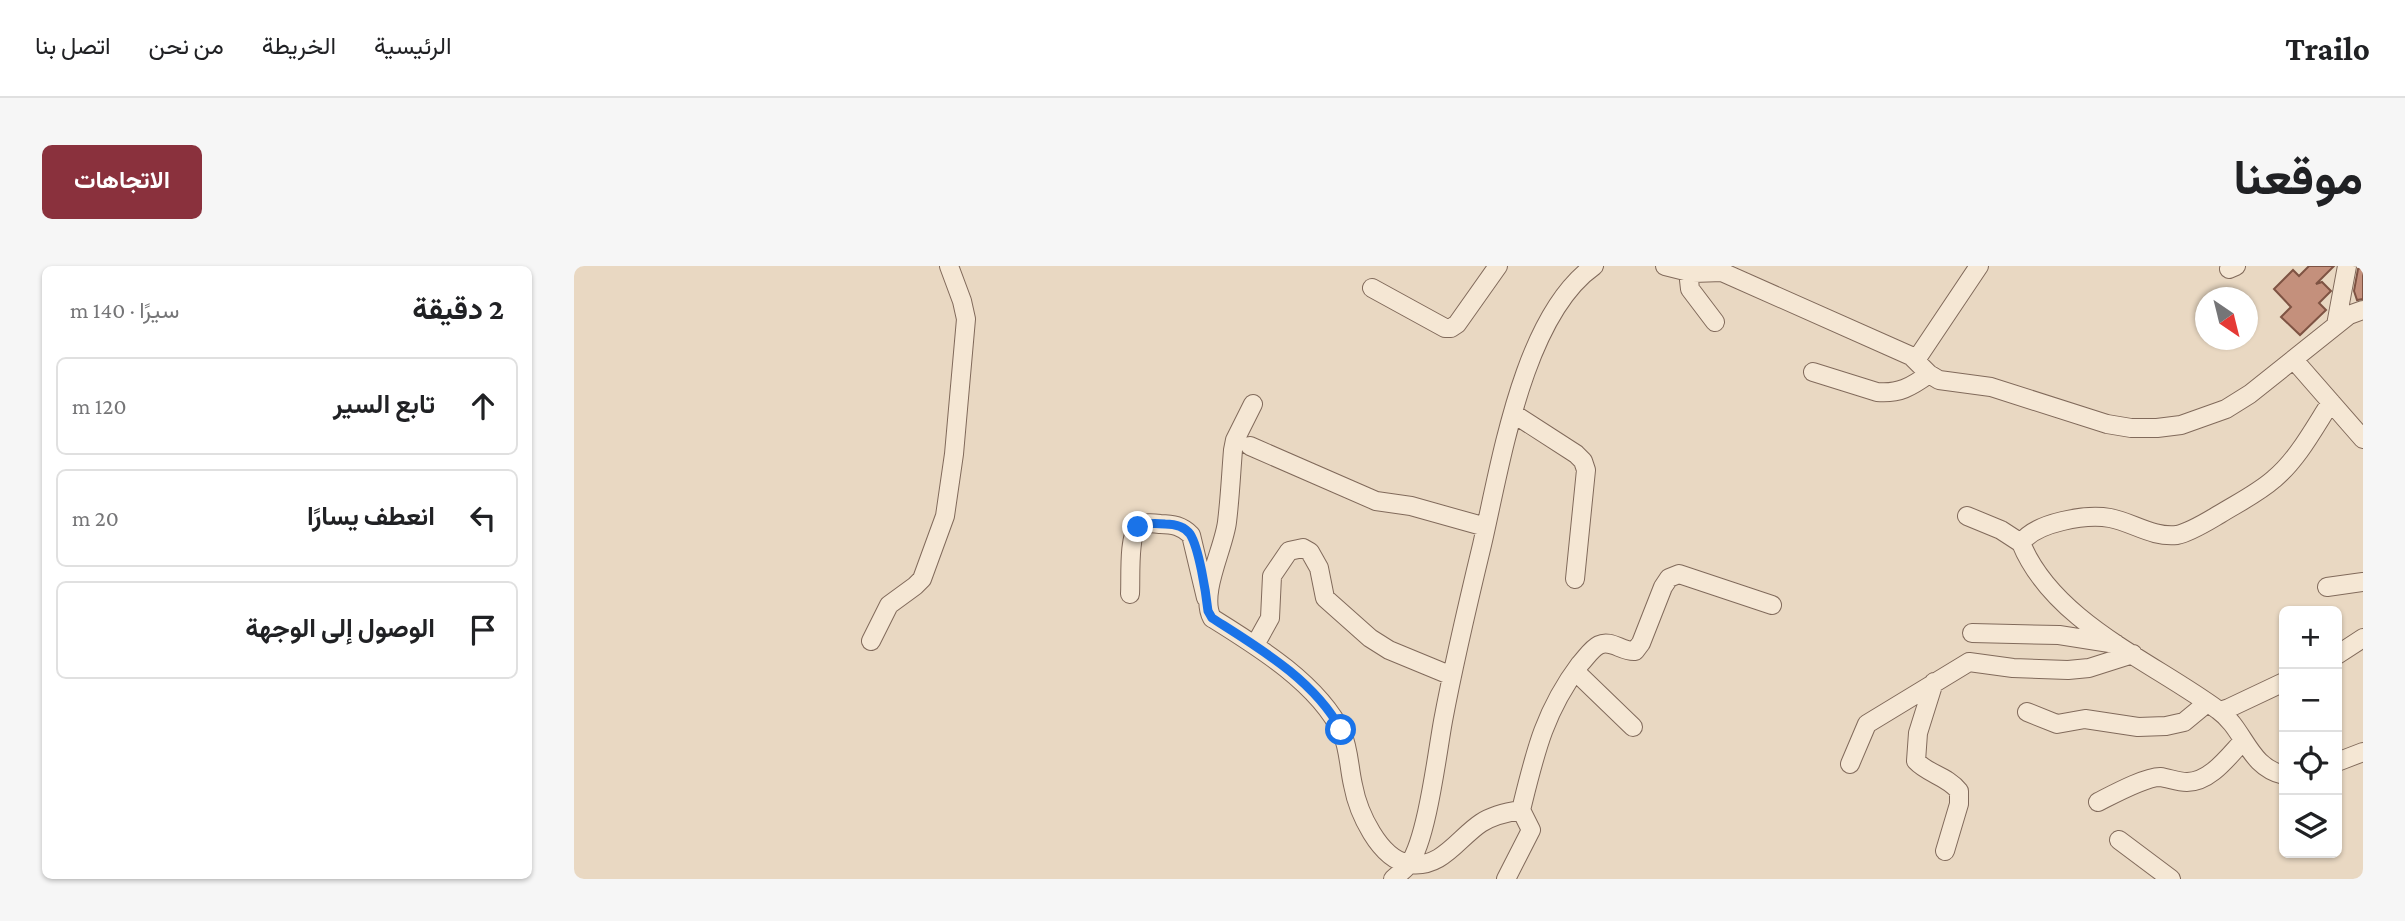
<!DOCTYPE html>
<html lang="ar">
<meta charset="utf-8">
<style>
body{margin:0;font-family:"Crimson Pro",Vazirmatn,serif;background:#f6f6f6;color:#202124;direction:rtl}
.controls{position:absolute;right:21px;bottom:21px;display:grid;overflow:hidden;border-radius:10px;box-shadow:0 2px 5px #0004}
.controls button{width:63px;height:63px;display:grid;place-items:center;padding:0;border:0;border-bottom:2px solid #e0e0e0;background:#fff;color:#202124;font:35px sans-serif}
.compass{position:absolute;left:1621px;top:21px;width:63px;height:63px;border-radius:50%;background:#fff;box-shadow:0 2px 5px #0004;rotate:145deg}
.stop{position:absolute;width:21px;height:21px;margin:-16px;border:5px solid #1a73e8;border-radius:50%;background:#fff}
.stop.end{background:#1a73e8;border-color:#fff;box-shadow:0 2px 7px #0008}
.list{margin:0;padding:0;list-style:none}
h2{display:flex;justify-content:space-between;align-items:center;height:91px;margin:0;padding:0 28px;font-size:30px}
h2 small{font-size:23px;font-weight:400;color:#757577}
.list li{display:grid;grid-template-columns:46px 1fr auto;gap:21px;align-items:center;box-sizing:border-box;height:98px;margin:0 14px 14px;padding:0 14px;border:2px solid #e0e0e0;border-radius:10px}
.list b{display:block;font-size:26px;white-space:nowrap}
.list em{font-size:23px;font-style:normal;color:#757577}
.icon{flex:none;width:38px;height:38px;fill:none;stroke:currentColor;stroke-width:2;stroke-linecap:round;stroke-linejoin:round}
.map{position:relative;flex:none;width:1789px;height:613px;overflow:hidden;direction:ltr;border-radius:10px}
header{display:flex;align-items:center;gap:42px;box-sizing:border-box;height:98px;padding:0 35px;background:#fff;border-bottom:2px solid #e0e0e0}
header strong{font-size:33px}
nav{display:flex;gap:38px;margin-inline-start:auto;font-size:24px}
.intro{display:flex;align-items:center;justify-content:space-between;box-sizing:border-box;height:168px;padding:0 42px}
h1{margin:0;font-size:49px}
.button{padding:18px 32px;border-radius:10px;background:#8a313d;color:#fff;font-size:24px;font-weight:700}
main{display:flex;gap:42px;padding:0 42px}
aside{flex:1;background:#fff;border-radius:10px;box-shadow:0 2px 5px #0004}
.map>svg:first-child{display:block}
.building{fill:#c4907c;stroke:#7e5343;stroke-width:2}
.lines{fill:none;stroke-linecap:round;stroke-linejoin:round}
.minor-casing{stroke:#816a5b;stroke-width:20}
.minor{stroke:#f5e7d4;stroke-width:18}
.route{stroke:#1a73e8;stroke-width:9}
</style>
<header>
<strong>Trailo</strong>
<nav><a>الرئيسية</a><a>الخريطة</a><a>من نحن</a><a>اتصل بنا</a></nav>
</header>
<div class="intro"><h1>موقعنا</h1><a class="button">الاتجاهات</a></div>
<main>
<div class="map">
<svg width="1789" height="613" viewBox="0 0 1789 613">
<rect width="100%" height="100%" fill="#e9d8c2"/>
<path class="building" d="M1735,0H1760L1742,18L1748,16L1757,25L1745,37L1752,44L1726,69L1707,51L1717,41L1700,23L1719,4L1725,10Z
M1789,1V33L1783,34L1780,25L1784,3Z"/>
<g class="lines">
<g class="minor-casing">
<path id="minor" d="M1091,0L1119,7L1148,6L1337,90L1355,108L1365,114L1417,121L1533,158L1557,162H1583L1607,159L1652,143L1676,128L1775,49L1789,44
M1655,3L1662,0
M1119,7L1115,14L1116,23L1141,56
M798,22L871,62H877L883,58L924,0
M1762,59L1773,0
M1342,94L1405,0
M1720,94L1789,173
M1239,106L1303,126C1325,128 1337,121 1355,108
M679,138L661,174L659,184C657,208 656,232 653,256C650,282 625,328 638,352C683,380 745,418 768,467C775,483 775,502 779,519C784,546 805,593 835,598C868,603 884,572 907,557C919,549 934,546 947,544C961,487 970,446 1006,398C1012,392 1017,383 1025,379C1037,373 1048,386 1061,385L1067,377L1089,321L1095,312L1105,308L1198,339
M940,148L1002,188L1009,195L1012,204L1001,313
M676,180L802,235L837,240L912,261
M1393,250L1427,264L1447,277
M1753,321L1789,316
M556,328C557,313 554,271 564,261C570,256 579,257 586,258C599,258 608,260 617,269L632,332
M1398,367L1485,369L1542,378
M297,375L315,339L341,320L348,313L371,250L380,188L392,53L388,35L375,0
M681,379L696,352L698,310L715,285L729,282L736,286L745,302L751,332L796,372L815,384L878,410
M1763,389L1789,372
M1001,405L1059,461
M1360,416L1344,467L1342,495C1354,508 1373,510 1385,525V538L1371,585
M1646,445L1655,442L1710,416
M1453,446L1483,458L1511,453L1564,461L1592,460L1610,456L1633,437
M1763,496L1789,486
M1276,498L1293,458L1395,396L1439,402L1494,404L1515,402L1559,388
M1710,509C1674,501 1671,463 1644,444C1579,396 1479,356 1447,277C1462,256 1512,248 1536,252C1558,256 1579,272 1603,269C1617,266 1634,255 1646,248C1664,237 1684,227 1700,213C1724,193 1740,162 1757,136
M1524,536C1538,529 1571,511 1586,511C1595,512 1603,516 1613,516C1636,516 1654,491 1669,475
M1545,574L1597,613
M819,613C824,608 831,604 835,598C853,573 863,488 869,455C880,396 894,337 908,279C927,197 949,50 1020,0
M932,613L957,564L947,544"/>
</g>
<use href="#minor" class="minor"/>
</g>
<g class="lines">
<path class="route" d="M564,261C573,257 580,257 591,258C600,258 610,260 616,268C625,282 632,327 634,345L638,352C685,382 740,414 767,464"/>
</g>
</svg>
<div class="controls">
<button>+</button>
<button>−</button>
<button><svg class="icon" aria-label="locate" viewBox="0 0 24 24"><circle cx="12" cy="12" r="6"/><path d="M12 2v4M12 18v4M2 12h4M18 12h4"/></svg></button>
<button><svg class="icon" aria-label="layers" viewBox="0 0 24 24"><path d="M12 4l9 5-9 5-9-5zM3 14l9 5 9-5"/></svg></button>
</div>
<svg class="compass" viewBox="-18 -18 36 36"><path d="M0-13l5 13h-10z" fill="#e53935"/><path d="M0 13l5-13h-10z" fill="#757577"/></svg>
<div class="stop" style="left:767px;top:464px"></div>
<div class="stop end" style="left:564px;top:261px"></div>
</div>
<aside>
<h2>2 دقيقة<small>سيرًا · 140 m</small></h2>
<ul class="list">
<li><svg class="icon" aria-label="ahead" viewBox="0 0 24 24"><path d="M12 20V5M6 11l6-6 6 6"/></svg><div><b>تابع السير</b></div><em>120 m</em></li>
<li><svg class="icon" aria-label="left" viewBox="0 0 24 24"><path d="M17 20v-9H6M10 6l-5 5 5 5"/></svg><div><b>انعطف يسارًا</b></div><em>20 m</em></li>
<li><svg class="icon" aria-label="arrive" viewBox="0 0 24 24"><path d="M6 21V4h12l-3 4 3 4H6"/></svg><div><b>الوصول إلى الوجهة</b></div></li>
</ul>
</aside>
</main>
